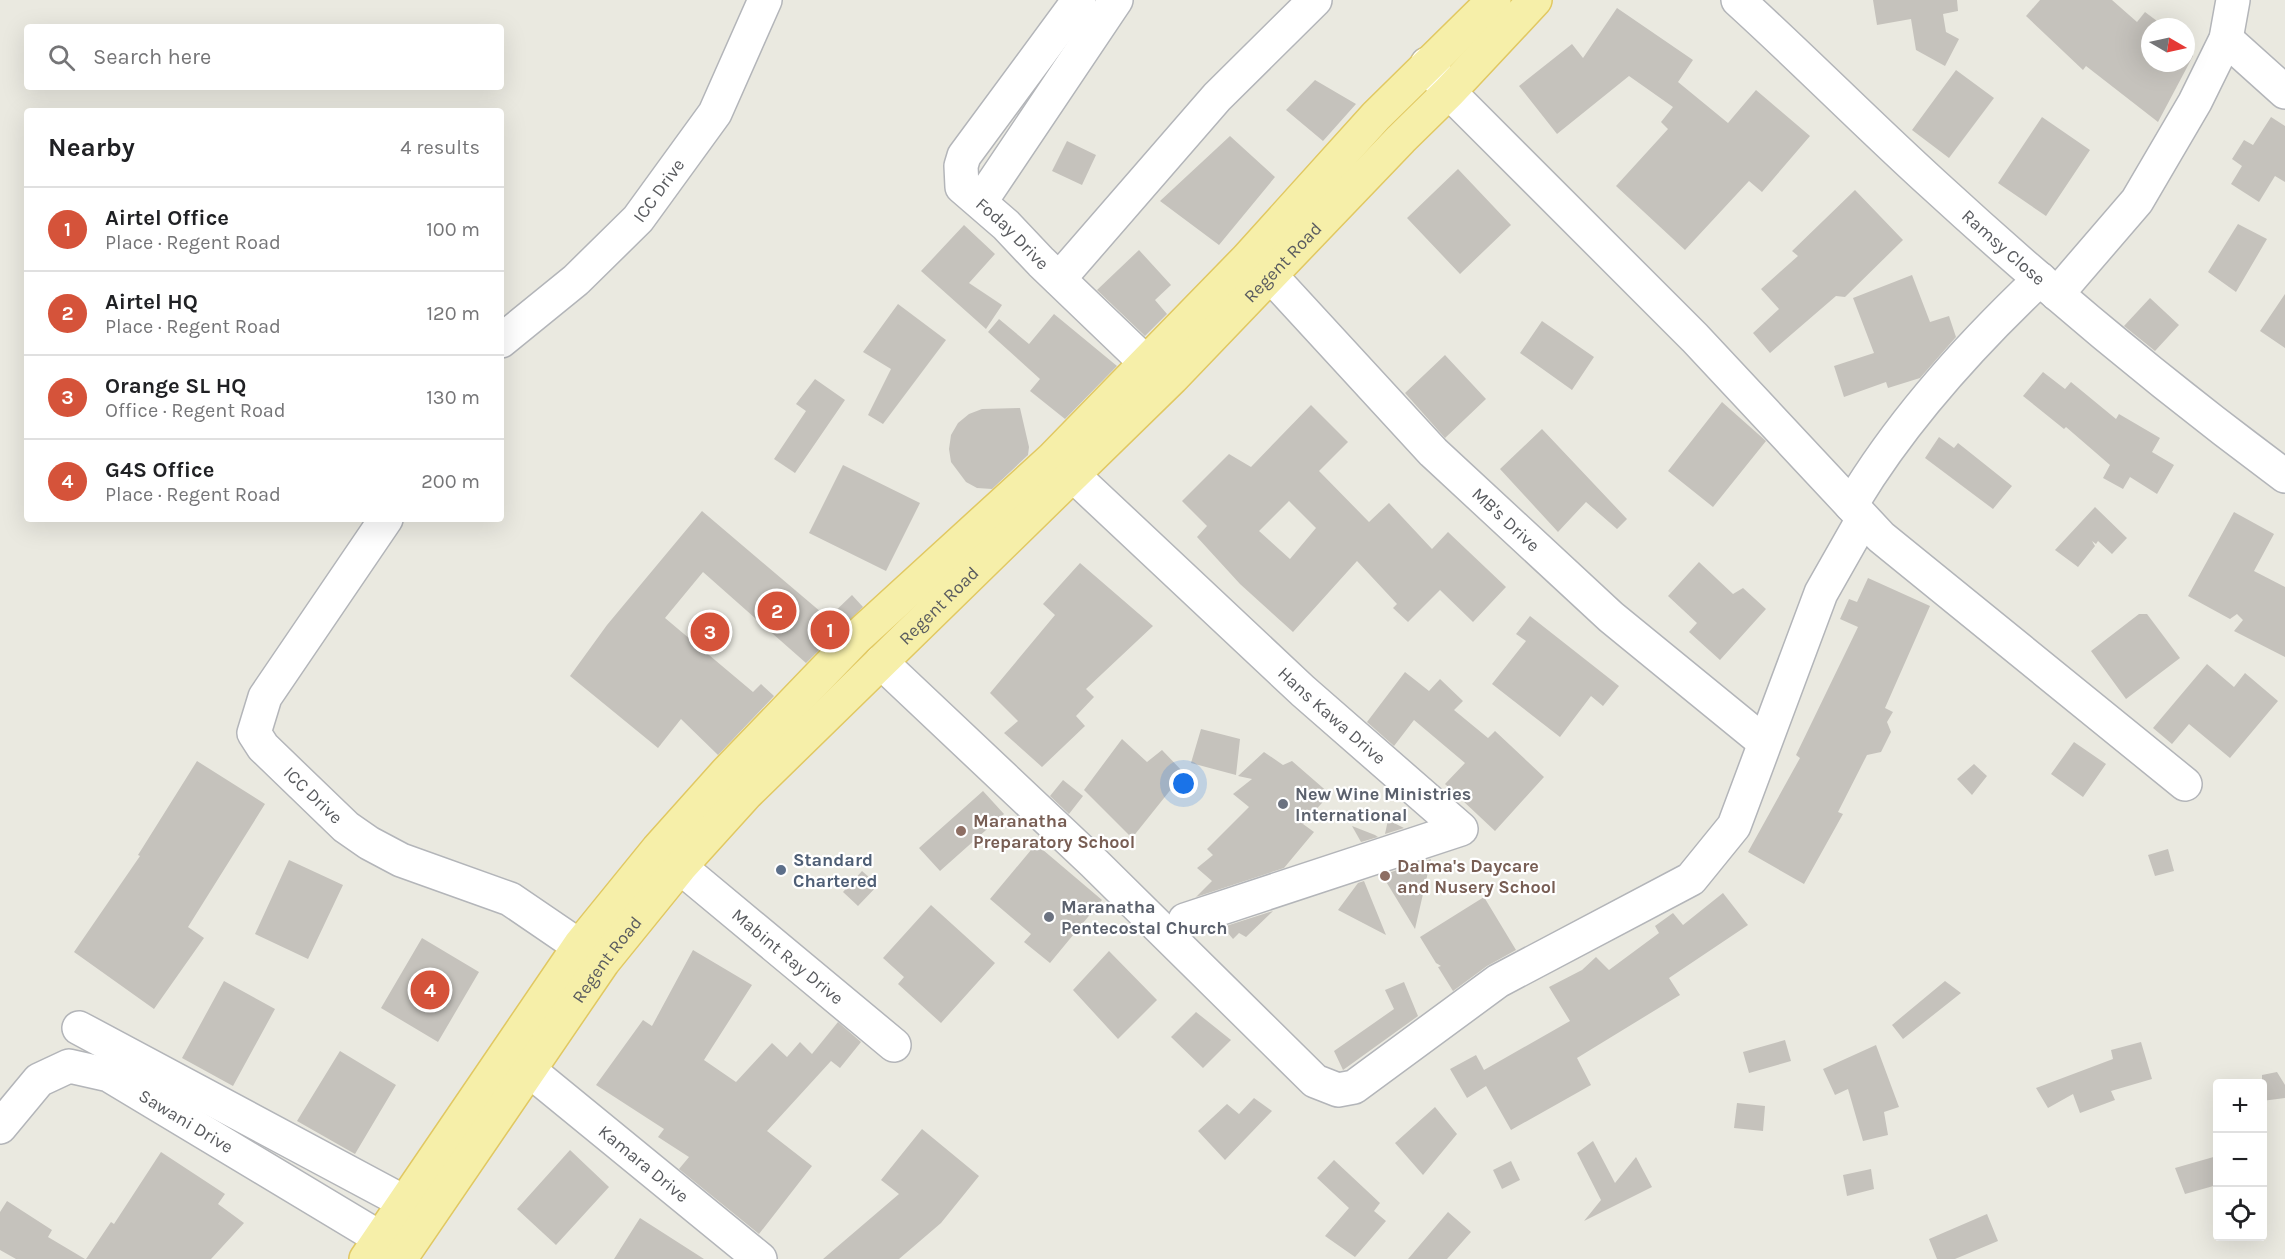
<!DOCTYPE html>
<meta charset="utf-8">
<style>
body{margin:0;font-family:Karla,sans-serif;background:#f2f2f2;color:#202124}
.controls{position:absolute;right:18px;bottom:18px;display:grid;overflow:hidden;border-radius:6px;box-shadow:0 6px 24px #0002}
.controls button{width:54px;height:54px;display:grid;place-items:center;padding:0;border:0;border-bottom:2px solid #e0e0e0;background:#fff;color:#202124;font:30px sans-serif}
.compass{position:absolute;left:2141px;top:18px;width:54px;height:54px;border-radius:50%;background:#fff;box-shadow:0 6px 24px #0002;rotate:99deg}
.you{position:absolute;left:1184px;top:784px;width:21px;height:21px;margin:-15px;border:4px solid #fff;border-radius:50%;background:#1a73e8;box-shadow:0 0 0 9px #1a73e833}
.badge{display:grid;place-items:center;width:39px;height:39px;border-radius:50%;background:#d5533a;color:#fff;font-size:20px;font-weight:700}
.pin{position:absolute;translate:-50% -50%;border:3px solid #fff;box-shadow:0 2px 6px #0006}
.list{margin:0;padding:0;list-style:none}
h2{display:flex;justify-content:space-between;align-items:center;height:78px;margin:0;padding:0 24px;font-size:26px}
h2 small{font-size:20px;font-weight:400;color:#757577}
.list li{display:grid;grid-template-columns:39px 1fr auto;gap:18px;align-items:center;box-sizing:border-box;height:84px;padding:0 24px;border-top:2px solid #e0e0e0}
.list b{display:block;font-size:22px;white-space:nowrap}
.list p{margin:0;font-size:20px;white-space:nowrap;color:#757577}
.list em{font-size:20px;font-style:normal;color:#757577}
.icon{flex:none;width:33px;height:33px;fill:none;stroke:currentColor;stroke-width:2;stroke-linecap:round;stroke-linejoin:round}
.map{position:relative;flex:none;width:2285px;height:1259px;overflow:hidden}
.search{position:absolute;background:#fff;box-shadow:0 6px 24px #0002;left:24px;top:24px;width:480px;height:66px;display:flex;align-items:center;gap:15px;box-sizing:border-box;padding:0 21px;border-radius:6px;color:#757577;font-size:22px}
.panel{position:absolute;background:#fff;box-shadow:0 6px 24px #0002;left:24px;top:108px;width:480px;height:414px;border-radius:6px}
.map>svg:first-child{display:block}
.building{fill:#c5c2bc;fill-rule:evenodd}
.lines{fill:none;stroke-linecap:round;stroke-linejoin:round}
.minor-casing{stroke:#b3b5b9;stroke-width:36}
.major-casing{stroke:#e1c862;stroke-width:36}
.minor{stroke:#fff;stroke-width:33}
.major{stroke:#f6efa9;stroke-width:33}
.worship-dot{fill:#6b7280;stroke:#fff;stroke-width:2}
.education-dot{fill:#8d6e63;stroke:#fff;stroke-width:2}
.service-dot{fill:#5c6f8a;stroke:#fff;stroke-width:2}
.labels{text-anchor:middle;stroke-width:4.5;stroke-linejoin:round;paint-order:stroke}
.street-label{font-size:18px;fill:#595b5f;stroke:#fff}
.worship-label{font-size:18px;font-weight:bold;fill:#5b616d;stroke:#fff;text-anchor:start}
.education-label{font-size:18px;font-weight:bold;fill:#785e54;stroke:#fff;text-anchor:start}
.service-label{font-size:18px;font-weight:bold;fill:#4e5e75;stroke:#fff;text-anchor:start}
</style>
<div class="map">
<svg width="2285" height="1259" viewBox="0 0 2285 1259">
<rect width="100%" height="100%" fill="#eae9e0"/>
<path class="building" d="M1873,0H1957L1958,11L1943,14L1946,32L1959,39L1945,66L1916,50L1911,19L1877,25Z
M2040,0H2112L2137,22L2145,12L2165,27H2150V63H2186V43L2193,48V56L2158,122L2086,66L2083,70L2026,16Z
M1617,8L1693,60L1678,82L1728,123L1756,90L1810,136L1762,192L1749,181L1685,250L1616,186L1668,129L1661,122L1673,107L1629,76L1557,134L1519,86L1572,44L1583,58Z
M1956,70L1994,98L1949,158L1912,130Z
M1315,80L1356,104L1323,141L1286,110Z
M2042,117L2090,150L2046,216L1998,183Z
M2271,117L2285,126V182L2275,176L2259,202L2231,184L2242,166L2232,159L2244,140L2253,145Z
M1230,136L1275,177L1219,245L1160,201Z
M1067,141L1096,155L1082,185L1052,171Z
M1458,169L1511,225L1460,274L1407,218Z
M1855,190L1903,240L1845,297L1836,296L1770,353L1753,333L1779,309L1761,289L1798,256L1792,251Z
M2238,224L2267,239L2236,292L2208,272Z
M964,225L995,254L969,283L1002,305L986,329L921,271Z
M1139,250L1171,285L1155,300L1167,314L1145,336L1097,290Z
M1912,275L1930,322L1949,316L1956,337L1920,378L1888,388L1886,382L1844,397L1834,366L1874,353L1853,298Z
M2285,294V348L2260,331Z
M2150,298L2179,325L2155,351L2124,326Z
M898,304L946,340L883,424L868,415L891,369L863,352Z
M1054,314L1117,366L1065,419L1030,391L1040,379L988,332L999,319L1029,344Z
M1542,321L1594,357L1572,390L1520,353Z
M1445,355L1486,399L1445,438L1405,393Z
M2043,372L2065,389L2071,382L2116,419L2119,414L2160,438L2152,452L2174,465L2157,494L2130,477L2123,489L2103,478L2110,465L2066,427L2064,429L2023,396Z
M815,379L845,400L795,473L774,459L806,411L796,404Z
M1722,402L1766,441L1713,507L1668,471Z
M1311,405L1348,442L1319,471L1369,522L1389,503L1432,549L1448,532L1506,587L1473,622L1440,590L1408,622L1393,608L1397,604L1357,561L1293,632L1240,584L1197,537L1207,526L1182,501L1229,454L1251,467ZM1289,501L1316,528L1290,559L1259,531Z
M1020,408L1029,447L1028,455L992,489L977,488L966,482L951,462L949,449L951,435L958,423L969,414L982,409Z
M1542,429L1627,519L1617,529L1586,502L1558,532L1500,469Z
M1939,437L1954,448L1958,443L2012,486L1993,509L1925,458Z
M843,465L920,503L886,571L809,533Z
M2095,507L2127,538L2112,554L2098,541L2096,544L2092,541L2095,546L2078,567L2055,550Z
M702,511L828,618L852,595L863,607L806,663L703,572L665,618L753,692L761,684L774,696L718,755L681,719L658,748L570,676L607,625Z
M2234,512L2274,534L2254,571L2285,587V657L2234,631L2243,620L2237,614L2230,619L2188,596Z
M1699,562L1733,594L1743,588L1766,609L1720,660L1689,632L1697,623L1668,596Z
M1080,563L1153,626L1086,689L1094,697L1076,716L1085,726L1042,767L1004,733L1018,721L990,693L1055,615L1043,604Z
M1868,578L1930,606L1885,708L1893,712L1887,722L1891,732L1881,752L1867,755L1838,812L1843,814L1804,884L1748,852L1800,758L1796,755L1858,627L1840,619L1849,599L1857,602Z
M2139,614H2147L2180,658L2126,699L2091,651Z
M1530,616L1619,686L1603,706L1591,696L1560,737L1492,684L1526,641L1516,634Z
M2207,664L2234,687L2245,673L2278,701L2230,758L2189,724L2172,744L2153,728Z
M1405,672L1429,691L1440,679L1463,701L1454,710L1488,738L1495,731L1544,777L1495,831L1445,784L1465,763L1414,720L1394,746L1367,722Z
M1201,729L1240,739L1236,775L1191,763Z
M1122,739L1147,762L1162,750L1184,773L1132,838L1084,790Z
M2074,742L2106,764L2083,797L2051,774Z
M1264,752L1283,765L1292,761L1330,794L1303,824L1314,832L1284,868L1196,897L1212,881L1197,868L1213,855L1207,849L1249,807L1233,794L1252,779L1238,776Z
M197,761L265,804L188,927L204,938L154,1009L74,952L140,856L138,855Z
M1974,764L1987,776L1972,795L1957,779Z
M1063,780L1083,796L1069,814L1050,796Z
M983,791L1004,814L940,871L919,848Z
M1388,820L1404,828L1385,834Z
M1352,826L1375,835L1378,837L1361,842Z
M1036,844L1102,900L1050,963L1024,942L1031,934L990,899Z
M2168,849L2174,871L2155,876L2148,855Z
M1431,859L1415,929L1382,875Z
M289,860L343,885L308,959L255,934Z
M862,871L878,885L858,906L843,892Z
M1364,881L1386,935L1338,910L1358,883Z
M1723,893L1748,925L1669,978L1680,995L1577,1058L1591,1085L1511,1130L1486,1086L1467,1098L1450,1069L1476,1055L1484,1070L1570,1021L1549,987L1582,970L1596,957L1609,970L1659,933L1655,926L1673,913L1683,925Z
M1484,897L1516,950L1487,966L1453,991L1438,967L1441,966L1436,963L1420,937Z
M931,905L995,963L941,1023L898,984L904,977L883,958Z
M1273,911L1246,937L1239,933L1233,939L1223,927Z
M422,938L479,972L438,1042L381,1008Z
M693,950L752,985L704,1060L736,1082L772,1043L787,1057L800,1042L812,1054L838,1022L861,1042L840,1068L831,1061L767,1131L812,1166L759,1234L679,1169L689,1157L658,1137L664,1129L596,1085L643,1020L652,1026Z
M1109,951L1157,1000L1118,1039L1073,990Z
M224,981L275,1009L233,1086L182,1058Z
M1945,981L1961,993L1903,1039L1892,1025Z
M1404,982L1418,1016L1343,1070L1334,1051L1394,1009L1385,990Z
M1196,1012L1231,1040L1203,1068L1171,1037Z
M1785,1040L1791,1061L1749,1073L1743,1052Z
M2141,1042L2152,1079L2111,1091L2115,1100L2080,1113L2073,1094L2048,1108L2036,1088L2113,1059L2111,1050Z
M1876,1045L1899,1107L1884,1112L1888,1135L1863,1141L1848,1089L1835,1095L1823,1069Z
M340,1051L396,1085L355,1154L297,1121Z
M2277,1072L2285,1085V1098L2262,1101V1075Z
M1254,1098L1272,1111L1225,1160L1198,1131L1227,1104L1239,1114Z
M1737,1103L1765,1106L1763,1131L1734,1128Z
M1435,1107L1457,1134L1423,1175L1395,1143Z
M922,1129L979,1176L941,1223L899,1259H823L899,1194L881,1180Z
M1593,1141L1615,1183L1636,1157L1652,1187L1584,1221L1601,1200L1577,1153Z
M570,1150L609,1187L556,1245L517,1209Z
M161,1152L225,1194L218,1204L244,1223L211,1259H86L111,1222L114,1224Z
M2217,1156V1185L2185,1194L2175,1168Z
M1334,1160L1380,1203L1374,1211L1386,1221L1355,1257L1325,1236L1349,1208L1317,1178Z
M1511,1161L1520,1180L1502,1189L1493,1170Z
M1871,1169L1874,1189L1847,1196L1843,1175Z
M7,1201L52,1230L48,1237L85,1259H16L0,1250V1212Z
M1448,1212L1471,1232L1447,1259H1408Z
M1987,1214L1998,1241L1955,1259H1937L1929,1239Z
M640,1218L704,1259H614Z"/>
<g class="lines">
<g class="minor-casing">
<g id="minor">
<path id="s1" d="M1079,0L964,156L961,166L962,187L1006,225L1041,262L1166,382"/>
<path id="s2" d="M1738,0C1804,60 1867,124 1933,184C2045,287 2162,385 2285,476"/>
<path d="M2226,39L2285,92"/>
<path d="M1427,64L1449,92L1695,338L1881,537L2185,784"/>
<path d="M981,201L1116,0"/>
<path id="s3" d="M1270,275L1433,452L1611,617L1764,742"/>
<path d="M1059,279L1217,97L1315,0"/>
<path d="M2057,294L2137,201L2195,102L2226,39L2233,0"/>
<path id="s4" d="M501,341L576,280L638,219L715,113L765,0"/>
<path id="s5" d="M1074,476L1303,691L1461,829L1185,920"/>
<path d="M1851,505C1901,421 1969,346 2040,279"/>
<path id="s6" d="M386,519L265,697L254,733L263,747L346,827L369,843L401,860L510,899L601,961"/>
<path d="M881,662L1094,863L1315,1081L1338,1090L1354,1087L1498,981L1691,879L1734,826L1821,593L1863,519"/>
<path id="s7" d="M680,867L894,1045"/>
<path d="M79,1028L404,1202"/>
<path id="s8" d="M529,1070L760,1259"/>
<path id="s9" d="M0,1127L39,1080L69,1066L109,1075L380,1238"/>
</g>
</g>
<g class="major-casing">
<g id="major">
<path d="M366,1259L580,945L658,849L726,773L856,638L1052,459L1247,259L1376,116L1494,0"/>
<path id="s10" d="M400,1259L603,962L680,867L747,793L1172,378L1401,139L1449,92L1535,0"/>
</g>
</g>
<use href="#minor" class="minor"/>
<use href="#major" class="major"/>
</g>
<g class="worship-dot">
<circle cx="1283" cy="804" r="6"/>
<circle cx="1049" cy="917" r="6"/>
</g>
<g class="education-dot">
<circle cx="961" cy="831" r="6"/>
<circle cx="1385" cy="876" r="6"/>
</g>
<circle class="service-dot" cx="781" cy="870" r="6"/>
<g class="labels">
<g class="street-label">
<text dy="6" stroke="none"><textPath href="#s4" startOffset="219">ICC Drive</textPath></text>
<text dy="6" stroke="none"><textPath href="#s1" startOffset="294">Foday Drive</textPath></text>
<text dy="6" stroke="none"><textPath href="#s2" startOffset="363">Ramsy Close</textPath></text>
<text dy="6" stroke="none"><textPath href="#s10" startOffset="1336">Regent Road</textPath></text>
<text dy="6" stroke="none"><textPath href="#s3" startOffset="340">MB's Drive</textPath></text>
<text dy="6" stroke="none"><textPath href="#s10" startOffset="850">Regent Road</textPath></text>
<text dy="6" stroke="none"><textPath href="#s5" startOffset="352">Hans Kawa Drive</textPath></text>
<text dy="6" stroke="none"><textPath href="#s6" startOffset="339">ICC Drive</textPath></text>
<text dy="6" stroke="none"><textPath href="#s7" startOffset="140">Mabint Ray Drive</textPath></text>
<text dy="6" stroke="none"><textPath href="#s10" startOffset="364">Regent Road</textPath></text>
<text dy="6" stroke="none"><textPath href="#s9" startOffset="225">Sawani Drive</textPath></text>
<text dy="6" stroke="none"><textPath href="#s8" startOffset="148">Kamara Drive</textPath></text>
</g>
<g class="worship-label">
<text x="1295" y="800">New Wine Ministries<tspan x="1295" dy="21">International</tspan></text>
<text x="1061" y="913">Maranatha<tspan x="1061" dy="21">Pentecostal Church</tspan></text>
</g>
<g class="education-label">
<text x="973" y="827">Maranatha<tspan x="973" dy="21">Preparatory School</tspan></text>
<text x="1397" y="872">Dalma's Daycare<tspan x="1397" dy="21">and Nusery School</tspan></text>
</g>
<g class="service-label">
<text x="793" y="866">Standard<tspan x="793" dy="21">Chartered</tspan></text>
</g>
</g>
</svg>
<div class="controls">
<button>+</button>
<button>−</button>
<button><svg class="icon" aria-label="locate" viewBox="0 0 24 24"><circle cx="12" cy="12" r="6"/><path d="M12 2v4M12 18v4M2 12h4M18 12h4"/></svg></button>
</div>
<svg class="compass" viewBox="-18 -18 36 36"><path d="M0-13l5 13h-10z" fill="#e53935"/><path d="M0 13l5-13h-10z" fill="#757577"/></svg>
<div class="you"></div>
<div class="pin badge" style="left:830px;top:630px">1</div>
<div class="pin badge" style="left:777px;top:611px">2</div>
<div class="pin badge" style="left:710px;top:632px">3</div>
<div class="pin badge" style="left:430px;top:990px">4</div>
<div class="search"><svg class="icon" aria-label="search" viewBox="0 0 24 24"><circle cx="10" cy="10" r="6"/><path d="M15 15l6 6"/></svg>Search here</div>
<section class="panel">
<h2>Nearby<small>4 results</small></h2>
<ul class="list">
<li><span class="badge">1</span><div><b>Airtel Office</b><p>Place · Regent Road</p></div><em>100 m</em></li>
<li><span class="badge">2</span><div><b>Airtel HQ</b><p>Place · Regent Road</p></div><em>120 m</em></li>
<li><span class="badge">3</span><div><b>Orange SL HQ</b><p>Office · Regent Road</p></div><em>130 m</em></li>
<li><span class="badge">4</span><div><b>G4S Office</b><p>Place · Regent Road</p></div><em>200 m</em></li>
</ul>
</section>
</div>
